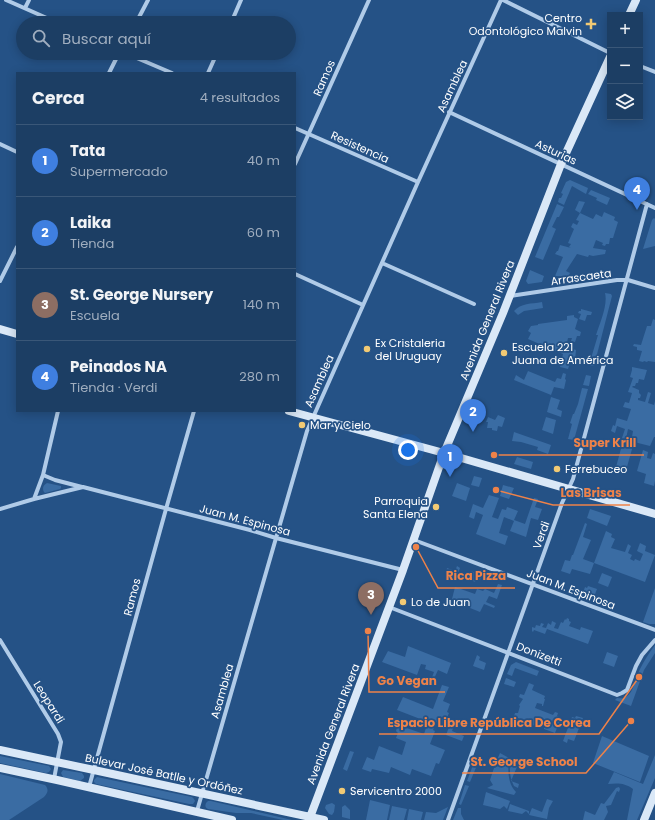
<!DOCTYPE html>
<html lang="es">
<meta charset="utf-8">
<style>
body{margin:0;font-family:Poppins,sans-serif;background:#29496d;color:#f1f3f6}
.controls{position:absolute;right:12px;top:12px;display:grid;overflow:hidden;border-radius:0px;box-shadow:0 2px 10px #0003}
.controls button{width:36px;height:36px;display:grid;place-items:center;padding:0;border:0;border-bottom:1px solid #3a5778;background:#1c3e64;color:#f1f3f6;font:20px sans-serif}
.you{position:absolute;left:408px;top:450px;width:14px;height:14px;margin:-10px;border:3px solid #fff;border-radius:50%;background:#1a73e8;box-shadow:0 0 0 6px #1a73e833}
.badge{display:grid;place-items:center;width:26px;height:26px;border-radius:50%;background:#8c9099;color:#fff;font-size:13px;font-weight:700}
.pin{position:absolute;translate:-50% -33px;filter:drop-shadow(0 1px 2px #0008)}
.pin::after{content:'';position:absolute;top:21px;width:14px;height:12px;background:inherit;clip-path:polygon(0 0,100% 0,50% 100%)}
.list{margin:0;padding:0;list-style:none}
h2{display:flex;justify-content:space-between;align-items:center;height:52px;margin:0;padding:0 16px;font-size:17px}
h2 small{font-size:13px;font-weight:400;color:#a0aebf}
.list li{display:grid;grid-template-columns:26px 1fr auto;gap:12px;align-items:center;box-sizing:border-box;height:72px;padding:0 16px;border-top:1px solid #3a5778}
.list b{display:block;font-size:15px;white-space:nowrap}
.list p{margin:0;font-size:13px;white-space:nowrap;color:#a0aebf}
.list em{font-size:13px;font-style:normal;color:#a0aebf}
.icon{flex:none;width:22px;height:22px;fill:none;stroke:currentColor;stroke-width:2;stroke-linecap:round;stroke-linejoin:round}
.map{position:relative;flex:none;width:655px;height:820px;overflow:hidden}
.search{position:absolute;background:#1c3e64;box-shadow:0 2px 10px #0003;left:16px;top:16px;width:280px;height:44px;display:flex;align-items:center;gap:10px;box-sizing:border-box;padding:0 14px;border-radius:22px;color:#a0aebf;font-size:15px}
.panel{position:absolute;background:#1c3e64;box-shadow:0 2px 10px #0003;left:16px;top:72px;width:280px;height:340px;border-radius:0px}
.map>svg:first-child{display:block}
.green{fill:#3a6ca3;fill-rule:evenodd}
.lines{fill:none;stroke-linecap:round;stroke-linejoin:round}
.street{stroke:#b0cbe8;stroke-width:4}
.secondary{stroke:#dae8f7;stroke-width:8}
.poi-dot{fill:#f2ca74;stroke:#255286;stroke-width:1.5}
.labels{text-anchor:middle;stroke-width:3.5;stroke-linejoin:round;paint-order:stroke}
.poi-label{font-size:11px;fill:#fff;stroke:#255286;text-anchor:start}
.street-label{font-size:11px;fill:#fff;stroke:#255286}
.leader{fill:none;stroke:#ee8249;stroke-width:1.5}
.callout-dot{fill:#ee8249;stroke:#255286;stroke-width:1.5}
.callout-label{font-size:12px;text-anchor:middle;font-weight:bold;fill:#ee8249;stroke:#255286;stroke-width:3.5;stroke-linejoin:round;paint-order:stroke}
</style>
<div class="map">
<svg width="655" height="820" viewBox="0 0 655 820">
<rect width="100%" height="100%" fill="#255286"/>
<path class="green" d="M570,180L588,188L586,194L572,186L564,205L558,202L559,198H561L563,194L561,193L566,182Z
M591,190L610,198L607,205L596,200L597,198L588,194Z
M579,201L585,202L580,213L575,210Z
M557,204L564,207L559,217H557L552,227L556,229L543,260L535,257Z
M604,212L615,217L614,220L618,222L613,238H610L609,244H606L605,246L602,245L603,243L596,240L593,248L606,250L605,254L593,256L589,255L588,257L577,254L566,271L570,273L568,277L555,276L563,257L555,254L557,251H558L560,245L571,248L569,247L571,244L568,243L574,229L571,227L573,223L577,225L579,221L576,220L580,213L593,219L596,214L602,217Z
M654,218L655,219V246L643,249L652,220Z
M530,270L544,276L542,282L528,284L526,281Z
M600,274V278L580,281V277Z
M605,293L611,294L612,296L594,366L589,365L598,335H596C600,323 608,305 605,293Z
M542,302L543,308L524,311L518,315L514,311C521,303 531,304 542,302Z
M581,309L592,312L591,315H587L585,321L579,319L581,314L578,313L579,311H581Z
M574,315V317L578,319L575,329L581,332L580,336H577L575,342L571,341L572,338H568L566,347L576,350L575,360H571L568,369L560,367L563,354L528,339L531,333L528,331L531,326L538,325V324L567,320V316Z
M653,319L655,320V362L648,361L647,362L644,361L643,362L639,361L642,351L637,350V347L633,346L634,344L641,345L647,326H651Z
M632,367L647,370L644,380L639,379L638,383H636L635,386H633L632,387L639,390V393L641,395L640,398H638V400L645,402L648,392L651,393L648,403L654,405L655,401V437H654L650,446L634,442L625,474L621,473L622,468L616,467L622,445L620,444L625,429L617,426L615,433L611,431L613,425L615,426L617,418L627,421L631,409L623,407L625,402L629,403L632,393L628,392L633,378L630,377L632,370ZM628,429L633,431L632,437L635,438L634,442L626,439Z
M528,371L555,382L557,378L561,379L563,373L566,374L565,379L566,380L564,389L554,387L551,395L514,380L516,375L524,380Z
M586,375L591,376L589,386L583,385Z
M582,388L588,389L574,440L568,439L572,424L570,423L573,414H574L578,404Z
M551,397L560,400L557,409L562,411L561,417L547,412Z
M498,415L505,418L502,427L498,426L497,431L492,430V428H487L488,422H486L488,417L495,420Z
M546,417L556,420L553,434L542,430Z
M514,432L551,445L548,454L537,450L538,447L521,442L512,441Z
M643,450L648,452L647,458L651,459L653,453L655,454V481L654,486L644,483L646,474L637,471Z
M517,457L533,462L531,469L514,464Z
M474,476L482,478L479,487L471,485Z
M47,483L61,486V488L60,489L45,493L44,492C42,489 43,485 47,483Z
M457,483L470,488L466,501L452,496Z
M503,485L514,488L509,499L500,496Z
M489,495L499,498L492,517L498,519L502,509L506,510L507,507L518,511L514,520L525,524L534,498L538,499L535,507L542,509L538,520L531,518L526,537L510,531L514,521L504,517L499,533L508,536L505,545L476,534L483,515L476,512L474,519L469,517L473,504L483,508Z
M590,509L611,516L607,526L587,518Z
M585,523L587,524L583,537L591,540L583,559L594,563L606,531L612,534L611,537L615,539L611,548L625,552L628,544L631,546L628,553L632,555L630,559L634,561L635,559L640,561L643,554L637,551L640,543L646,546L645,551L655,555L645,582L594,563L590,574L572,569L570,574L561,571L565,560L570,561L572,555H573Z
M457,566L460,568L457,576L446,572L447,568L455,571Z
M471,571L482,575L480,580L477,579L475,582L471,580L470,581L467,580Z
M602,573L612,577L608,587L598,583Z
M498,584L502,585L497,599L489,596L486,602L495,606L494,608L484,604L480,612L470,608L471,605L452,599L455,587L475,594L477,589L483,591L485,589L494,593Z
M588,586L597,589L594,597L583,593L585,587L587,588Z
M655,588V624H649L643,622Z
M567,618L569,619V621L571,622L569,626L580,630L581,627L593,631L588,644L547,629L545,634L534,630L533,632L532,631V627L535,628L536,625L540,626L541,623L544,624L542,627L546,628L548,623L551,625L552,621L556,623L554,628L558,629L561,622L563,623L565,619L566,620Z
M655,645V653L644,670L631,706L615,700L617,698C620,698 623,699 626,697C634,692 636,677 640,669C644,661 649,653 655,645Z
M408,646L451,663L447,674L438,670L433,681L431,680L434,672L425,669L426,665L421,664L417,675L382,662L388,651L405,657Z
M607,652L618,656L614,667L603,663Z
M477,655L480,657L479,660L486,663L484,670L473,666Z
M516,662L539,671L537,676L515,668L512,676L507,674L511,665Z
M506,678L516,682L514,687L504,684Z
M529,683L534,685L532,690L545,696L544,699H545L543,706H542V704L537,703L535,708L553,715L555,712L558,713L557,716L561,718L555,733L544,729V727L536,725V726L524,723V721L514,716L515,713H518L520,706L519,705L523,699L519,697L520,694L524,695Z
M442,685L449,687L443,701L450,704L447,712L449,713L446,720L455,723L452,731L464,736L462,741L446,735L449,727L436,722L433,730L435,731L430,744L445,750L439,764L436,763L431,776L412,769L410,775L391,767L389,773L372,769L371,772L362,769L367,757L374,760L379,746L402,755L406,742L396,738L398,733L396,731L398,725L424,734L428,722L397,710L403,697L433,709Z
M576,716L583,718L574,741L568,739L567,743L563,741L572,717L575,718Z
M602,736L649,756L640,782L593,763Z
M350,751L354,752L347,771L343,769Z
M500,753L509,758C508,769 507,783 516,792L514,795L487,788L493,785L490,780L494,768L500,765L497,760Z
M655,755V778L637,820H627L633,789C625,783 618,783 608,784L614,772L643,784Z
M0,756L49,766L51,769L49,772L46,773L0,763Z
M476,757L480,758L470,782L467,781Z
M512,759L519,762L511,781L519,784L518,788L514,786C510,778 508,767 512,759Z
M63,770L82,773L84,776V778L80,781L63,777L61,773Z
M0,774L45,785C49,789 48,793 44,797L9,820H0Z
M97,777L192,797L194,799L195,801L193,804H189L96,784L94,782V780Z
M465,785L469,786L461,805L459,804Z
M619,787L620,789L619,792L617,791L611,805L606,806L608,812L604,820H583L585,811L595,815L601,803L604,804L616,788Z
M486,792L510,801L507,809L504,806L500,809L483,805Z
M547,799L553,801L549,808L547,819L529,815L532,808L542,812Z
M370,800L390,805L387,820H366Z
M208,801H211L292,820H283L251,813H236L208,809C205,807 205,806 206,803Z
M332,803L335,805L334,812L332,815L329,814L325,808L326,805Z
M510,804L529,811V814L526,811L522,814L508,811Z
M345,805L350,810V819L342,817V807Z
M392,806L407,809L404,820H389Z
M448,807L443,820H424L426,812L436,813Z
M458,808H461V814L464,820H453Z
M409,809L423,812L421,820H407Z"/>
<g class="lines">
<path class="street" d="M6,0L58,23
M503,0L610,53
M25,8L29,0
M136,23L148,0
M231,23L241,0
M125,53L172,73
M640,66L655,72
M109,73L119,53
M208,73L217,53
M449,112L655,208
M295,128L418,182
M0,144L17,152
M295,164L369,0
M382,263L474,304
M295,274L363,305
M0,281L17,247
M510,296L617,280H628L655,288
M43,475L55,480L82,487
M34,499L43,475L58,411
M0,509L34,499L83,487L250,530L276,538L403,570
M414,540L655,630
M389,607L617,695L622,693L627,690L636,666L642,655L655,640
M0,640L58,734L61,742L60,747L54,779
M89,787L166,509L194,411
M197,811L307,431L418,182L501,0
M448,820L562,503L573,479L647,204"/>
<path class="secondary" d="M629,15L636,0
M0,329L17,334
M289,411L444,453L655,514
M0,750L94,770L324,820
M0,768L57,780L232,820
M309,820L403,570L444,453L503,313L561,164L610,57
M644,820L655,793"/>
</g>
<g class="poi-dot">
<path d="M589 18h4v4h4v4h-4v4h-4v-4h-4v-4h4z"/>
<circle cx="367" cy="349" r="4"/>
<circle cx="504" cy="353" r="4"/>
<circle cx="302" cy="425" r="4"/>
<circle cx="557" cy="469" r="4"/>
<circle cx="436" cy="507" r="4"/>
<circle cx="403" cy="602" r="4"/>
<circle cx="342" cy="791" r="4"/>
</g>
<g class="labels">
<g class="poi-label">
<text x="582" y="22" text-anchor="end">Centro<tspan x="582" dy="13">Odontológico Malvin</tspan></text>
<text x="375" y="347">Ex Cristaleria<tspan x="375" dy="13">del Uruguay</tspan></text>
<text x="512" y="351">Escuela 221<tspan x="512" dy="13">Juana de América</tspan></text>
<text x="310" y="429">Mar y Cielo</text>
<text x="565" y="473">Ferrebuceo</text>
<text x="428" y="505" text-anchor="end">Parroquia<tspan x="428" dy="13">Santa Elena</tspan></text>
<text x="411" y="606">Lo de Juan</text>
<text x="350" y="795">Servicentro 2000</text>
</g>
<g class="street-label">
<text transform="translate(324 78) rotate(-66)" y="4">Ramos</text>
<text transform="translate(452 86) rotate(-65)" y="4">Asamblea</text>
<text transform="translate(360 147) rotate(24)" y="4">Resistencia</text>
<text transform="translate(556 152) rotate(25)" y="4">Asturias</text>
<text transform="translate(581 277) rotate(-8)" y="4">Arrascaeta</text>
<text transform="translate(487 320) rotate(-68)" y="4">Avenida General Rivera</text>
<text transform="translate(319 381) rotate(-66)" y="4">Asamblea</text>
<text transform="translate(245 520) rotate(15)" y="4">Juan M. Espinosa</text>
<text transform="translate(541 535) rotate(-70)" y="4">Verdi</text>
<text transform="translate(571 589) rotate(21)" y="4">Juan M. Espinosa</text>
<text transform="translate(132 597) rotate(-75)" y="4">Ramos</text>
<text transform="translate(539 654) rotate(21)" y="4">Donizetti</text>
<text transform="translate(222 691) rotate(-74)" y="4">Asamblea</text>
<text transform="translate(49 702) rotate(58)" y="4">Leopardi</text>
<text transform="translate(333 724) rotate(-69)" y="4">Avenida General Rivera</text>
<text transform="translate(164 774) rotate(12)" y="4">Bulevar José Batlle y Ordóñez</text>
</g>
</g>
<path class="leader" d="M494 455L565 455H644M496 490L553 505H630M416 547L438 588H515M368 631L369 692H445M639 677L599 734H379M631 721L586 773H462"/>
<g class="callout-dot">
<circle cx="494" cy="455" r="4"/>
<circle cx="496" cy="490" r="4"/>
<circle cx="416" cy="547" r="4"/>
<circle cx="368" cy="631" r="4"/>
<circle cx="639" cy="677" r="4"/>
<circle cx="631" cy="721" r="4"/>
</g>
<g class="callout-label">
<text x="605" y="447">Super Krill</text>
<text x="591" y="497">Las Brisas</text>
<text x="476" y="580">Rica Pizza</text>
<text x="407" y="685">Go Vegan</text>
<text x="489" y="727">Espacio Libre República De Corea</text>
<text x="524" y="766">St. George School</text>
</g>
</svg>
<div class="controls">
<button>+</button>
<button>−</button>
<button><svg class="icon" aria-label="layers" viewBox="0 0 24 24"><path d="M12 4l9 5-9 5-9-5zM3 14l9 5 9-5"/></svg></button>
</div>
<div class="you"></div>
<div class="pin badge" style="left:450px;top:477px;background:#3f7fe0">1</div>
<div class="pin badge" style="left:473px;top:432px;background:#3f7fe0">2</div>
<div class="pin badge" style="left:371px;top:615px;background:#8d6e63">3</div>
<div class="pin badge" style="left:637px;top:210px;background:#3f7fe0">4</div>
<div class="search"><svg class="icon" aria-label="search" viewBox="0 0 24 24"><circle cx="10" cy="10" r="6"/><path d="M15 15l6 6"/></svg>Buscar aquí</div>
<section class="panel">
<h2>Cerca<small>4 resultados</small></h2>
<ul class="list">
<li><span class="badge" style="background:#3f7fe0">1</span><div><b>Tata</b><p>Supermercado</p></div><em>40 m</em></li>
<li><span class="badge" style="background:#3f7fe0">2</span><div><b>Laika</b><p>Tienda</p></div><em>60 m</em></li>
<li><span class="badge" style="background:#8d6e63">3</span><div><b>St. George Nursery</b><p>Escuela</p></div><em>140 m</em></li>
<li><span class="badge" style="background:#3f7fe0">4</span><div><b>Peinados NA</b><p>Tienda · Verdi</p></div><em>280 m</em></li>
</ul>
</section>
</div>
